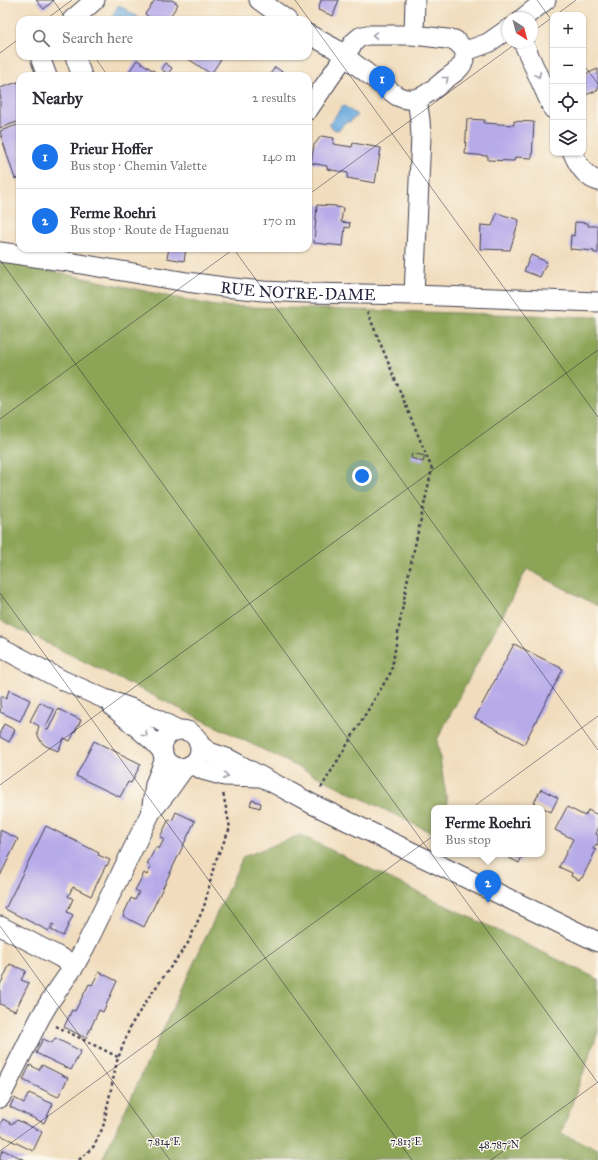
<!DOCTYPE html>
<meta charset="utf-8">
<style>
body{margin:0;font-family:"IM FELL Great Primer",serif;background:#f7f7f7;color:#2b2b33}
.controls{position:absolute;right:12px;top:12px;display:grid;overflow:hidden;border-radius:8px;box-shadow:0 1px 3px #0004}
.controls button{width:36px;height:36px;display:grid;place-items:center;padding:0;border:0;border-bottom:1px solid #e1e1e2;background:#fff;color:#2b2b33;font:20px sans-serif}
.compass{position:absolute;left:502px;top:12px;width:36px;height:36px;border-radius:50%;background:#fff;box-shadow:0 1px 3px #0004;rotate:144deg}
.you{position:absolute;left:362px;top:476px;width:14px;height:14px;margin:-10px;border:3px solid #fff;border-radius:50%;background:#1a73e8;box-shadow:0 0 0 6px #1a73e833}
.badge{display:grid;place-items:center;width:26px;height:26px;border-radius:50%;background:#1a73e8;color:#fff;font-size:13px;font-weight:700}
.pin{position:absolute;translate:-50% -33px;filter:drop-shadow(0 1px 2px #0008)}
.pin::after{content:'';position:absolute;top:21px;width:14px;height:12px;background:inherit;clip-path:polygon(0 0,100% 0,50% 100%)}
.popup{position:absolute;left:431px;top:805px;width:114px;height:52px;box-sizing:border-box;display:grid;place-content:center;border-radius:8px;background:#fff;filter:drop-shadow(0 1px 3px #0005);font-size:13px;white-space:nowrap;color:#7c7c81}
.popup b{font-size:15px;color:#2b2b33}
.popup::after{content:'';position:absolute;left:50%;top:100%;margin-left:-8px;border:8px solid transparent;border-top-color:#fff}
.list{margin:0;padding:0;list-style:none}
h2{display:flex;justify-content:space-between;align-items:center;height:52px;margin:0;padding:0 16px;font-size:17px}
h2 small{font-size:13px;font-weight:400;color:#7c7c81}
.list li{display:grid;grid-template-columns:26px 1fr auto;gap:12px;align-items:center;box-sizing:border-box;height:64px;padding:0 16px;border-top:1px solid #e1e1e2}
.list b{display:block;font-size:15px;white-space:nowrap}
.list p{margin:0;font-size:13px;white-space:nowrap;color:#7c7c81}
.list em{font-size:13px;font-style:normal;color:#7c7c81}
.icon{flex:none;width:22px;height:22px;fill:none;stroke:currentColor;stroke-width:2;stroke-linecap:round;stroke-linejoin:round}
.map{position:relative;flex:none;width:598px;height:1160px;overflow:hidden}
.search{position:absolute;background:#fff;box-shadow:0 1px 3px #0004;left:16px;top:16px;width:296px;height:44px;display:flex;align-items:center;gap:10px;box-sizing:border-box;padding:0 14px;border-radius:12px;color:#7c7c81;font-size:15px}
.panel{position:absolute;background:#fff;box-shadow:0 1px 3px #0004;left:16px;top:72px;width:296px;height:180px;border-radius:12px}
.map>svg:first-child{display:block}
.forest{fill:#8ca456;stroke:#576348}
.water{fill:#6baade;stroke:#46668c}
.building{fill:#b6aae9}
.lines{fill:none;stroke-linecap:round;stroke-linejoin:round}
.minor-casing{stroke:#413e4e;stroke-width:21}
.path{stroke:#413e4e;stroke-width:2.5;stroke-dasharray:3 3;stroke-linecap:butt}
.minor{stroke:#fff;stroke-width:19}
.oneway{stroke:#9c9ca7}
.ticks{fill:none;stroke:#22223b;stroke-width:1;stroke-opacity:0.45}
.labels{text-anchor:middle;stroke-width:3;stroke-linejoin:round;paint-order:stroke}
.street-label{font-size:16px;fill:#22223b;stroke:#fbf7ec}
.ticks-label{font-size:10px;text-anchor:middle;fill:#22223b;stroke:#fbf7ec;stroke-width:3;stroke-linejoin:round;paint-order:stroke}
</style>
<div class="map">
<svg width="598" height="1160" viewBox="0 0 598 1160">
<rect width="100%" height="100%" fill="#fbf7ec"/>
<filter id="ink" filterUnits="userSpaceOnUse"><feTurbulence type="fractalNoise" baseFrequency=".025" numOctaves="2"/><feDisplacementMap in="SourceGraphic" scale="8" xChannelSelector="R" yChannelSelector="G"/><feConvolveMatrix kernelMatrix="1 2 1 2 8 2 1 2 1" color-interpolation-filters="sRGB"/></filter>
<filter id="wash" filterUnits="userSpaceOnUse"><feTurbulence type="fractalNoise" baseFrequency=".012" numOctaves="4" result="noise"/><feDisplacementMap in="SourceGraphic" scale="16" xChannelSelector="R" yChannelSelector="G"/><feGaussianBlur stdDeviation="0.9" result="paint"/><feColorMatrix in="noise" values="0 0 0 0 0 0 0 0 0 0 0 0 0 0 0 0 0 1.4 0 .05"/><feComposite in="paint" operator="in"/></filter>
<g filter="url(#wash)">
<rect width="100%" height="100%" fill="#f1ddbd"/>
<path class="forest" d="M0,260L215,306L598,317V606L527,569L437,740L448,808H434V834L0,620Z
M300,835L598,979V1032L561,1134L598,1149V1160H102L243,857Z"/>
<path class="water" d="M119,5L139,18L137,20H119L112,15Z
M343,105L357,115L356,118L354,117L350,122C344,121 343,125 340,129L335,130L329,125Z"/>
<g id="blocks">
<path class="building" d="M36,0H54L44,9Z
M155,0H172L178,4L168,20H147L149,17L145,14Z
M321,0H339L333,16L318,10Z
M184,56H223L211,74Z
M137,60L157,73L155,76H126Z
M165,63L172,68L168,74L161,69Z
M275,67L288,76H269Z
M583,68L586,74L598,69V90L583,96Z
M18,82L20,86V121L0,128V99L1,98L0,95V88Z
M467,119L485,120L484,123L514,125V121L534,122L532,158L515,157L514,161L488,160V156L465,154Z
M20,124V177L15,179L3,142L0,131Z
M321,136L334,138L333,144L352,147L353,143L381,148L375,183L347,178L348,173L327,169V166L311,163L314,145Z
M317,205L336,206V207L343,208L341,222L350,223L349,228L345,227L343,246L314,243Z
M497,213L519,220L510,250L480,249L481,225L492,226Z
M575,222L588,223V226H598V253H594V251L570,249L571,235L574,236Z
M169,248H186L184,261L167,258Z
M531,255L547,262L540,277L524,271Z
M412,453L425,456L423,462L411,458Z
M514,644L563,669L524,744L475,718Z
M9,690L30,700L20,721L0,712L1,707L0,706V698L1,696L6,699Z
M40,702L54,710L45,728L48,730L58,709L81,720L70,741L64,738L58,751L46,746L42,743L40,740L37,733L39,726L30,721Z
M4,724L15,730L9,742L0,737V732Z
M94,741L141,764L131,783L128,782L120,797L76,776Z
M541,789L558,798L551,812L534,803Z
M252,800L261,803L260,808L250,805Z
M567,807L585,816L588,810L598,815V829L596,834L598,835V845L596,844L593,849L596,850L582,878H581L579,880L571,876L572,873L559,867L573,839L555,830Z
M176,812L195,821L144,927L123,916L131,898L135,900L139,892L135,890L140,881L144,873L147,875L151,867L147,864L156,847L159,849L164,839L160,837L169,819L172,821Z
M46,826L99,853L98,855L110,860L107,866L106,865L91,896L73,887L68,896L73,899L67,912L73,915L63,936L51,930L54,925L52,924L49,931L5,909Z
M0,830L18,839L0,876Z
M502,854H523L519,863Z
M10,964L26,971L21,980L29,983L15,1011L0,1004V985Z
M99,972L117,981L103,1012L99,1010L86,1038L64,1027L72,1010L75,1011L89,984L92,985Z
M55,1038L81,1051L71,1070L36,1053L43,1039L52,1043Z
M30,1065L39,1070L42,1065L68,1078L58,1097L23,1080Z
M29,1093L53,1104L44,1123L10,1107L14,1098L24,1103Z
M3,1119L12,1124L17,1120L42,1132L33,1151L0,1135V1125Z
M3,1150L25,1160H0V1156Z"/>
</g>
</g>
<g filter="url(#ink)">
<use href="#blocks" fill-opacity="0" stroke="#413e4e" stroke-width="1"/>
<g class="lines">
<g class="minor-casing">
<g id="minor">
<path d="M259,0L287,20"/>
<path d="M523,18L546,0"/>
<path d="M72,20L95,0"/>
<path d="M308,34L334,48L397,96C418,106 431,91 447,78C451,75 458,71 461,66C464,63 465,56 466,51"/>
<path d="M414,35L415,0"/>
<path d="M523,42L553,109"/>
<path d="M466,51L488,43L508,29"/>
<path d="M41,56V60L47,76"/>
<path d="M75,56L82,76"/>
<path d="M308,110L354,42L360,37L367,35H414L455,40L466,51"/>
<path d="M573,153C578,165 585,177 598,181"/>
<path id="s1" d="M0,252L63,261L187,282L224,287L263,291L307,293L414,295L598,302"/>
<path d="M414,295L421,136L420,120L417,99"/>
<path d="M0,647L62,680L105,699L147,714L178,730"/>
<path d="M113,707L154,742L163,752"/>
<circle cx="181" cy="749" r="19"/>
<path d="M200,745L209,752L229,759L312,804L501,895L598,942"/>
<path d="M192,764L203,770L225,776L260,777"/>
<path d="M151,812L155,784L165,759"/>
<path d="M0,926L75,965"/>
<path d="M0,1098L40,1018L50,1001L75,965L85,947L151,812L168,791L185,767"/>
</g>
</g>
<path class="path" d="M321,788L391,672L408,577L432,469L367,311
M56,1026L118,1057
M79,1160L94,1146L103,1127L117,1061L131,1025L149,997L188,943L204,907L215,862L230,828L223,793"/>
<use href="#minor" class="minor"/>
</g>
<defs><path id="oneway-chevron" d="M-2-3.5L2.5 0L-2 3.5" fill="none" stroke-width="1.6" stroke-linecap="round" stroke-linejoin="round"/></defs>
<g class="oneway">
<use href="#oneway-chevron" transform="translate(375 35) rotate(-179)"/>
<use href="#oneway-chevron" transform="translate(538 75) rotate(66)"/>
<use href="#oneway-chevron" transform="translate(446 79) rotate(-39)"/>
<use href="#oneway-chevron" transform="translate(145 734) rotate(43)"/>
<use href="#oneway-chevron" transform="translate(226 776) rotate(8)"/>
</g>
</g>
<path class="ticks" d="M53,0L67,20M295,0L598,417M537,0L553,22M556,15L576,0M45,20L72,0M532,32L553,17M0,53L20,38M94,56L108,76M583,64L598,84M308,195L518,42M233,248L598,750M0,260L598,1083M0,419L235,248M0,593L412,1160M0,785L598,350M0,926L170,1160M0,1151L598,716M491,1160L598,1082"/>
<g class="labels">
<g class="street-label">
<text dy="6" stroke="none"><textPath href="#s1" startOffset="301">RUE NOTRE-DAME</textPath></text>
</g>
</g>
<g class="ticks-label">
<text x="164" y="1145">7.814°E</text>
<text x="406" y="1145">7.813°E</text>
<text x="499" y="1148">48.787°N</text>
</g>
</svg>
<div class="controls">
<button>+</button>
<button>−</button>
<button><svg class="icon" aria-label="locate" viewBox="0 0 24 24"><circle cx="12" cy="12" r="6"/><path d="M12 2v4M12 18v4M2 12h4M18 12h4"/></svg></button>
<button><svg class="icon" aria-label="layers" viewBox="0 0 24 24"><path d="M12 4l9 5-9 5-9-5zM3 14l9 5 9-5"/></svg></button>
</div>
<svg class="compass" viewBox="-18 -18 36 36"><path d="M0-13l5 13h-10z" fill="#e53935"/><path d="M0 13l5-13h-10z" fill="#7c7c81"/></svg>
<div class="you"></div>
<div class="pin badge" style="left:382px;top:99px">1</div>
<div class="pin badge" style="left:488px;top:903px">2</div>
<div class="popup"><b>Ferme Roehri</b>Bus stop</div>
<div class="search"><svg class="icon" aria-label="search" viewBox="0 0 24 24"><circle cx="10" cy="10" r="6"/><path d="M15 15l6 6"/></svg>Search here</div>
<section class="panel">
<h2>Nearby<small>2 results</small></h2>
<ul class="list">
<li><span class="badge">1</span><div><b>Prieur Hoffer</b><p>Bus stop · Chemin Valette</p></div><em>140 m</em></li>
<li><span class="badge">2</span><div><b>Ferme Roehri</b><p>Bus stop · Route de Haguenau</p></div><em>170 m</em></li>
</ul>
</section>
</div>
